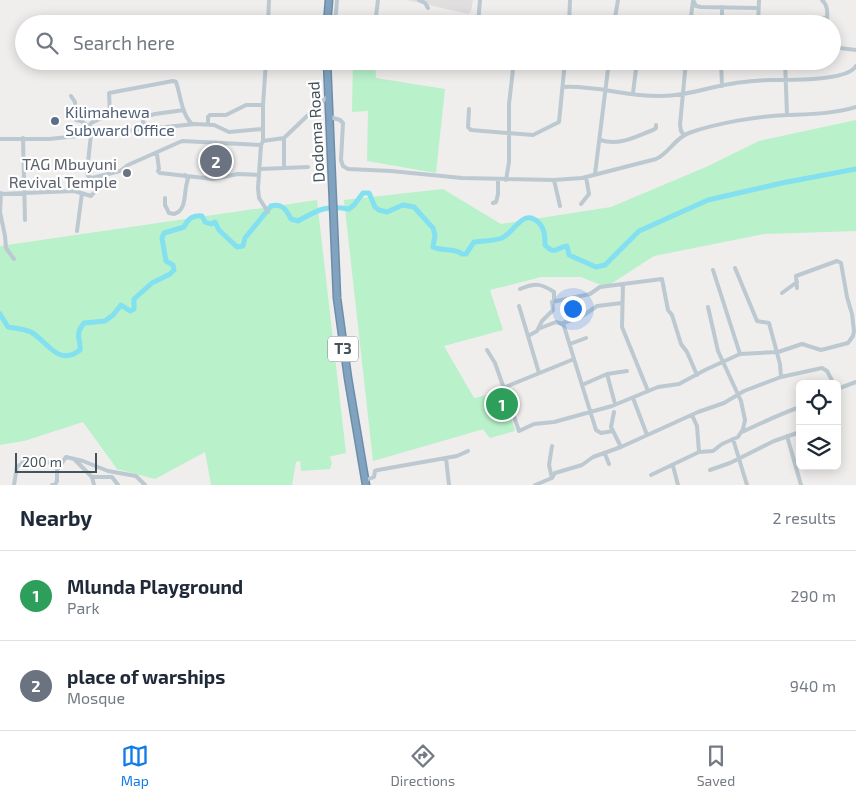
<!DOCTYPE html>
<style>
body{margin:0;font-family:"Exo 2",sans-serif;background:#f6f6f7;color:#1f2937}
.controls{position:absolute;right:15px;bottom:15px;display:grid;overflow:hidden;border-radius:8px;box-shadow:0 2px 12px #0003}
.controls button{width:45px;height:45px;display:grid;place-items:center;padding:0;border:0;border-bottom:1px solid #e0e1e3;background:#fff;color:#1f2937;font:25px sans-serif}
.scale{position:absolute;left:15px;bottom:12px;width:82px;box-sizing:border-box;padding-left:5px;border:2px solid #44525b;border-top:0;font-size:14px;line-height:18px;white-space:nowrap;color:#44525b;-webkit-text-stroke:4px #fff;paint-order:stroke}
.you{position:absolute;left:572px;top:308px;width:18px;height:18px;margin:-12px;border:4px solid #fff;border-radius:50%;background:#1a73e8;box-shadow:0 0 0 8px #1a73e833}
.badge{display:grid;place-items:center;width:32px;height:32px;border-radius:50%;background:#107be7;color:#fff;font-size:16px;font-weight:700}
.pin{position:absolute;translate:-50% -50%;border:2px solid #fff;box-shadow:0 1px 5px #0006}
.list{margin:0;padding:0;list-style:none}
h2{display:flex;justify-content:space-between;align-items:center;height:65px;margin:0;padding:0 20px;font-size:21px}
h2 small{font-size:16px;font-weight:400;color:#747a83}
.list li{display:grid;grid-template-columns:32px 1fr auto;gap:15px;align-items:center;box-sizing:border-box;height:90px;padding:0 20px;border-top:1px solid #e0e1e3}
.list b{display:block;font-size:19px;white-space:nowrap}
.list p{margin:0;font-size:16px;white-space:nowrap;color:#747a83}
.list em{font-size:16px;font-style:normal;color:#747a83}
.icon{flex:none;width:28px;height:28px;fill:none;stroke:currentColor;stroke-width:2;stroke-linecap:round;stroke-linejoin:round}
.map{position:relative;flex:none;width:856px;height:485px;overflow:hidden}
.search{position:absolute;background:#fff;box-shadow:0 2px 12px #0003;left:15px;right:15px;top:15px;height:55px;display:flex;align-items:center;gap:12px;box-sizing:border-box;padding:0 18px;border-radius:28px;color:#747a83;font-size:19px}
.sheet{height:245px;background:#fff}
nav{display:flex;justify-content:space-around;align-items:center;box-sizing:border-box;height:70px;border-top:1px solid #e0e1e3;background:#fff;font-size:14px;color:#747a83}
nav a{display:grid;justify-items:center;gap:2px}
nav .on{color:#107be7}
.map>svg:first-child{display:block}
.education{fill:#e1dedf}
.green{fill:#b8f1ca}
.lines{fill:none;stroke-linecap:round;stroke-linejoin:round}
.river{stroke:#83e0f0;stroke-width:5}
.highway-casing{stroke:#6d8eab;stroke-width:9}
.minor{stroke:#bcc9d0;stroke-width:4}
.highway{stroke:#82a3bf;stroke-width:6}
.service-dot{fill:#5c6f8a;stroke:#fff;stroke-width:2}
.worship-dot{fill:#6b7280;stroke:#fff;stroke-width:2}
.labels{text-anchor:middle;stroke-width:4.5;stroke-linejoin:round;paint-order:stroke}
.shield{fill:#fff;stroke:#7c868c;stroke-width:1}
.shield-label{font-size:15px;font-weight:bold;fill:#44525b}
.service-label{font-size:16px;fill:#4e5e75;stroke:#fff;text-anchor:start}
.street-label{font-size:16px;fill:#44525b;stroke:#fff}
.worship-label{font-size:16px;fill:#5b616d;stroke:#fff;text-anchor:end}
</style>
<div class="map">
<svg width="856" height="485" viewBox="0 0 856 485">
<rect width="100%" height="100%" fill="#f0eded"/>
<path class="education" d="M407,0H473L471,11L468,14Z"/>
<path class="green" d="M353,61H375L376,78L445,89L436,173L367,161L368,111L352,112Z
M856,120V231L764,234L654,256L606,287L581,277H541L490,290L503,330L444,346L474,398L492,394L496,405L504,392L515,431L490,438L484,431V429L373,461L344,200L443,189L501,224L611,207L706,167L759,141Z
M317,200L346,453L328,457H330L332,463L330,469L301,471L300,461L296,462L292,485H211L205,452L155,479L117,469L83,422L24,441L0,445V246Z"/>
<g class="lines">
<path class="river" d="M0,314L8,327C15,328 25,329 31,332C48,342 58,367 80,350C81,338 74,336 84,323L105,321L113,315L121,305L130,311L134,309V299L152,283L170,274L174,270L173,265L166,261L162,238L164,233L184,227C188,219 192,215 202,216L205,222L211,224L215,222L219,230L237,247L243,246L245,238L271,206C282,203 286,209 291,219L298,221C318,210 325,205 349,209L354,205L363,193H369L375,207L379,210L387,212L403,205L414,207L433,228L435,235L433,247C443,252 454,247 462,254H466L474,242C482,241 494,241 502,238C515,232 523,207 539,223C545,229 545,238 545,245C556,256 556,247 567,246L569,255L596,267L605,265L639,231L708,200L782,183L856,169"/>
<g class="highway-casing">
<path id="highway" d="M327,24L329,0
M327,61L337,298L348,378L366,485"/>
</g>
<path class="minor" d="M419,0L425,3L428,8
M693,0L696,6L701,7L758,8
M822,0C829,6 827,15 827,24
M722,7V24
M759,17L827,18
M268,24L269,0
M335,24L337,0
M375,24L378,0
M478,24L480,0
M569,24L570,0
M614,24L618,0
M690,24L693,1
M758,24L759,0
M832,47L856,50
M266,61L263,105V141L261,145L258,188L259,198L268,212
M721,61L722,86
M785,61L787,115
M563,87C596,85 628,97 661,96C678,96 695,92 710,88C731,83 754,80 775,80C792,80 847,81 856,66
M633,93L637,61
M71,96L75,102L76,120L81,121L90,127
M469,109L468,127L471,130L533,135L559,122L565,61
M330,117L340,120L343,123L341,160L343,166L348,169L391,171L462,178L554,180L582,178L656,159C669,153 675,138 689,133C716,123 759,116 787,115C811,114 833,114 856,107
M208,124V117L210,115H226L246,105H263
M147,128L143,122L144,117L155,114L184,110
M93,133L90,127L91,123L110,114L109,93L173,81L176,82C181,96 181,113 192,124
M91,134L87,172L88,176L92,178L120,171L128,165L182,141L261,145
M684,135L681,131L680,125L686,61
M23,138L25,220
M284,138V168
M0,139H49L195,124L214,125L229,132L262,129
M600,140C620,146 634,137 653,130L656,128V125
M263,141L284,138L327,97
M157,154L159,169L158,171L160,173L213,179L238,174L259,175
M260,169L308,167
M595,174L609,61
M506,180L509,162V104L514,61
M554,180L560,206
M1,193L0,212L5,236L6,248L14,259
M0,194L74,191L91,196L97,189V177
M165,198V205L169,213L174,214C188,210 183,191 188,179L185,175
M493,203L496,202L498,194V180
M581,204L589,194L586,177
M77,231L82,193
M735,268L757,321L769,323L780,364L781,377
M713,270L740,354
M520,289C535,283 541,283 554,292V301
M782,293L797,282
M519,306L528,336
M538,329L556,322L562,324
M570,344L586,338
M487,350L495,363L519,431L534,424L554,422L612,406L658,387L679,384L705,370L740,354L778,352L802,344L821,350L848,343L853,336L854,331L852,314L847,297L841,263L837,261L796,276L797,288
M539,373L528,336L537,331L542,321L553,310L552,302L590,294L600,287L623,284
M607,374L615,404
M582,385L563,323L581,317L597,306L622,303
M503,388L574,359
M837,389L856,382
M648,391L622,327L623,284L662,279L668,310L672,315L681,344L687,352L697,375
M633,398L647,435
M614,412L611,427L621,447
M613,431L601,433L596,430L582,385L607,374L627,371
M742,432C761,423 780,414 800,407
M787,436L801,485
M733,439L747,485
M699,452L713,451L722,444L738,437L743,429L745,420L741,401L718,351L708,307
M605,454L609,464
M446,458L449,485
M75,460L92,477L94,485
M673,466L678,485
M710,470L730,463L774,441L800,432
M651,475L699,452L697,426L692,415
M92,477H112L118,485
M552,478L549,465L552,446
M366,480L374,477L375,471L378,470L457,456L468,451
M14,485L17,466L21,465L24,459L60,464
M52,485H55L57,481V470L66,457L83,461L108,471L136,476L145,485
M535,485L552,478L555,473L582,465L593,457L621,447L698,412L724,403L744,391L781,377L822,368L827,371L834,384"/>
<use href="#highway" class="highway"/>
</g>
<circle class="service-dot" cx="55" cy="121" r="5"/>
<circle class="worship-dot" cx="127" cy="173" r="5"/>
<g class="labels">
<rect class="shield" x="328" y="336.5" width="30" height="25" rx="4"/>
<g class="shield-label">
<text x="343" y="354">T3</text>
</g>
<g class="service-label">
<text x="65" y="118">Kilimahewa<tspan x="65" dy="18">Subward Office</tspan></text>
</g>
<g class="street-label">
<text transform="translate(316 132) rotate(-93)" y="6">Dodoma Road</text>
</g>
<g class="worship-label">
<text x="117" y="170">TAG Mbuyuni<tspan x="117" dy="18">Revival Temple</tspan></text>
</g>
</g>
</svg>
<div class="controls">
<button><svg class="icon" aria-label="locate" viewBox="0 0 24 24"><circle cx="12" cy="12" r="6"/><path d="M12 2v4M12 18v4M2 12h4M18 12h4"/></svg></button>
<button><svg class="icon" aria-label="layers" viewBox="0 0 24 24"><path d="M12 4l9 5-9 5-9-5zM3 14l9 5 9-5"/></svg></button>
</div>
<div class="scale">200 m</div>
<div class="you"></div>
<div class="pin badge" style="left:502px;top:404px;background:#2e9e5b">1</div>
<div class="pin badge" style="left:216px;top:161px;background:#6b7280">2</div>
<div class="search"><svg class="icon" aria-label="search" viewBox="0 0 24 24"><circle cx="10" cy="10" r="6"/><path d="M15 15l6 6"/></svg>Search here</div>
</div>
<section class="sheet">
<h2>Nearby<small>2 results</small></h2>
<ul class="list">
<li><span class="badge" style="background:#2e9e5b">1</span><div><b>Mlunda Playground</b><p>Park</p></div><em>290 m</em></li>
<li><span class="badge" style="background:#6b7280">2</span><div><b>place of warships</b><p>Mosque</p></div><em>940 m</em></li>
</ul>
</section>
<nav>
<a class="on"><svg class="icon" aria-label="map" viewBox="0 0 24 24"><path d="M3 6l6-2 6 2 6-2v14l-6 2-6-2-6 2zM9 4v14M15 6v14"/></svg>Map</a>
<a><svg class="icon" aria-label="directions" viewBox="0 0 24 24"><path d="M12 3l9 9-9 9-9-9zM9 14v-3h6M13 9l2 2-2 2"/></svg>Directions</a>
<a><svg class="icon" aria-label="saved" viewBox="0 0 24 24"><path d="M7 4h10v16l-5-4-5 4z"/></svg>Saved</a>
</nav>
